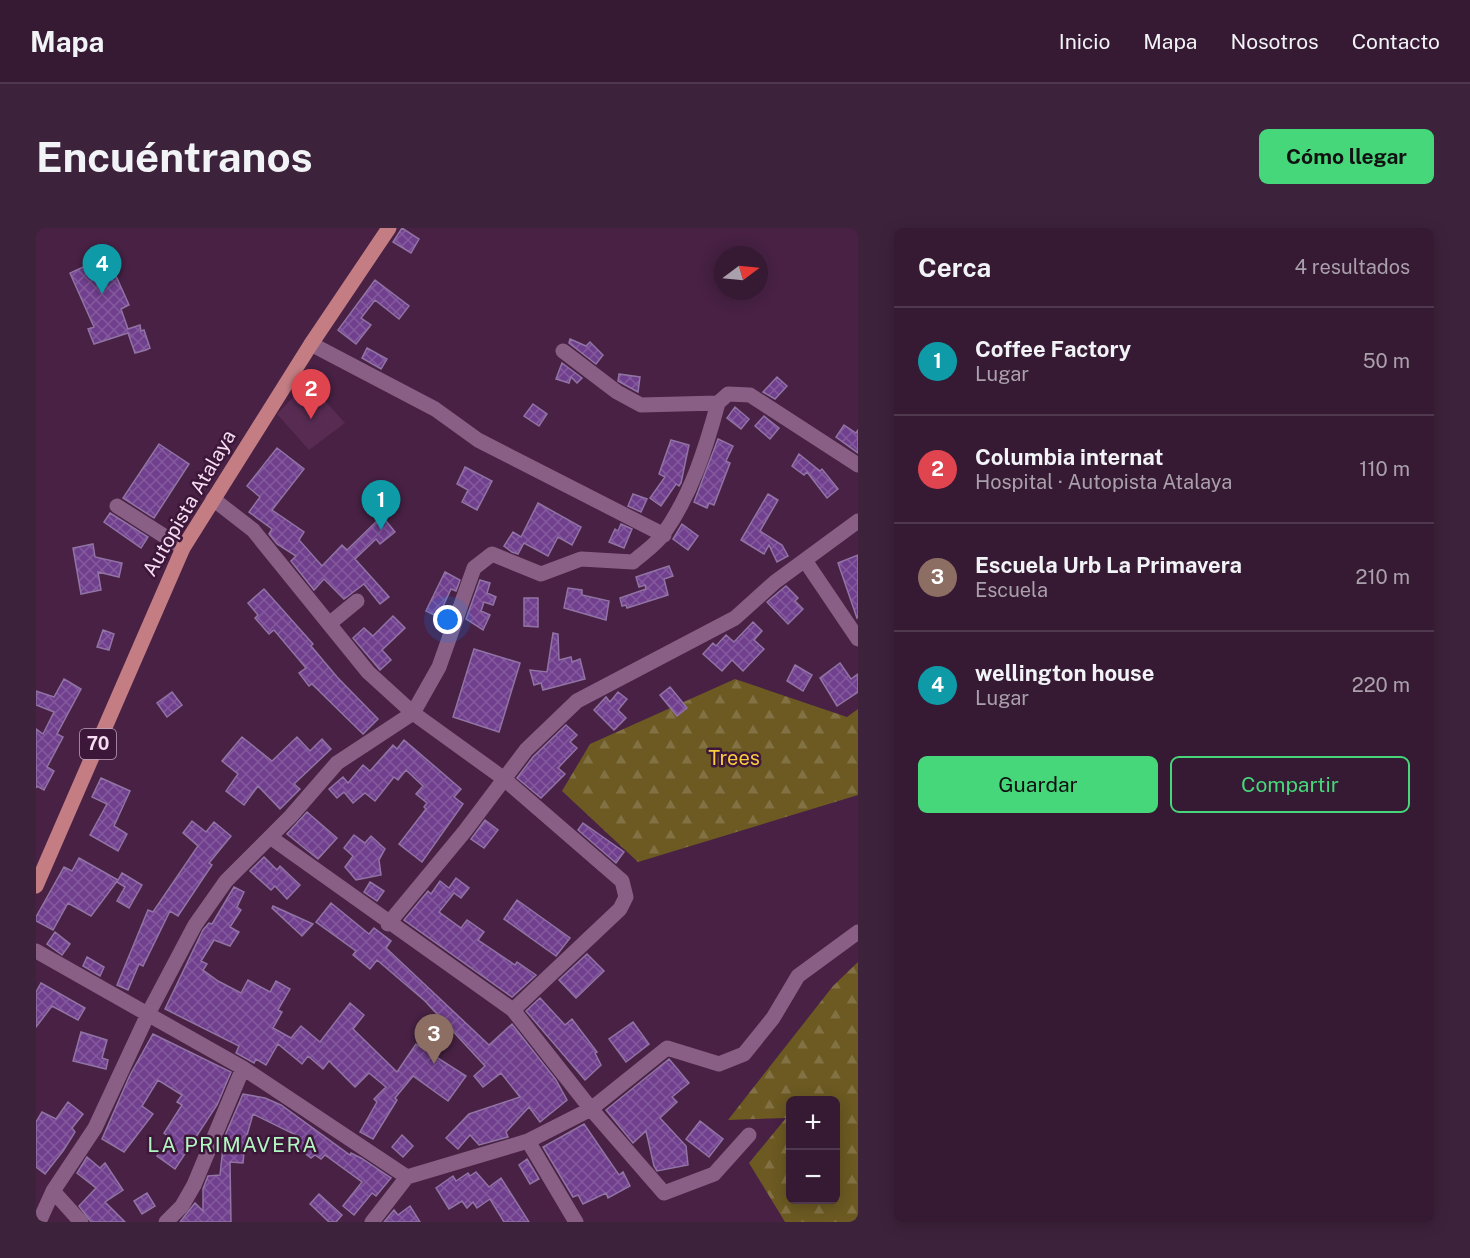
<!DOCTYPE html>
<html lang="es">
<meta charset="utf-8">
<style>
body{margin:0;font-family:"Public Sans",sans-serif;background:#3d223b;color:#f1f3f6}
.controls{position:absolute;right:18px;bottom:18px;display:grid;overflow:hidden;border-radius:9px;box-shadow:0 3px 15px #0003}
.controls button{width:54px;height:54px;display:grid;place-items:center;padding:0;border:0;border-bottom:2px solid #50384e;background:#361933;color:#f1f3f6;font:30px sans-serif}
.compass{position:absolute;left:678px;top:18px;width:54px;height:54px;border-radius:50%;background:#361933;box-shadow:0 3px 15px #0003;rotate:74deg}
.you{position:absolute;left:412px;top:392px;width:21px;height:21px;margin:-15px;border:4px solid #fff;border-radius:50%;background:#1a73e8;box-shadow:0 0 0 9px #1a73e833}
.badge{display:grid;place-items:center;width:39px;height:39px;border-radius:50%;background:#46d77a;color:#fff;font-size:20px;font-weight:700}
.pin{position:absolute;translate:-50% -50px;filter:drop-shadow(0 2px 3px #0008)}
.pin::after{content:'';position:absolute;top:32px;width:21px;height:18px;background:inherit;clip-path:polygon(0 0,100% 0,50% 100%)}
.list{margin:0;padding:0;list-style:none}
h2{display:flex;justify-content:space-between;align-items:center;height:78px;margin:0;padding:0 24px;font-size:26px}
h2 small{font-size:20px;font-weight:400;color:#aaa0ac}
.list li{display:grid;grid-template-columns:39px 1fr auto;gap:18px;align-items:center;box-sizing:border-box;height:108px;padding:0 24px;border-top:2px solid #50384e}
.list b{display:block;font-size:22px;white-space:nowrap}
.list p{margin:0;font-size:20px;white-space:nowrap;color:#aaa0ac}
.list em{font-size:20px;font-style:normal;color:#aaa0ac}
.actions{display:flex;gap:12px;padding:18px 24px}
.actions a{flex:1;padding:14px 0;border:2px solid #46d77a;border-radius:9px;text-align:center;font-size:21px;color:#46d77a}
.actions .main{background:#46d77a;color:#111}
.map{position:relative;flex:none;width:822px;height:994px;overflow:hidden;border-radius:9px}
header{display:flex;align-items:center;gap:36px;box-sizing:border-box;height:84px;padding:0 30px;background:#361933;border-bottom:2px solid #50384e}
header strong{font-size:28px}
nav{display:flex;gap:33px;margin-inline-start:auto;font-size:21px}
.intro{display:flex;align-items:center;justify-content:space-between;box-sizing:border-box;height:144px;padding:0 36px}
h1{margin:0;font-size:42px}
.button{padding:15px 27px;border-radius:9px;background:#46d77a;color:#111;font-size:21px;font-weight:700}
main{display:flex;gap:36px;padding:0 36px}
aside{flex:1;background:#361933;border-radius:9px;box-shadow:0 3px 15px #0003}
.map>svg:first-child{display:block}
.built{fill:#582b53}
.forest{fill:url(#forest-firs);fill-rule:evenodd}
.building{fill:url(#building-cross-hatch);stroke:#9174a4;stroke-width:1.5}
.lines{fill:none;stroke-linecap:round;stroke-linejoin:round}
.minor{stroke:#8a5f85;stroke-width:15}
.primary{stroke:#c47e83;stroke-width:15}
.labels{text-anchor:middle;stroke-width:5;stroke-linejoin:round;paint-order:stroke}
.shield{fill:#3d1739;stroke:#bea2ba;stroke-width:1.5}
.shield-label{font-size:18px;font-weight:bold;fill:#f6ddf2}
.street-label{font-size:20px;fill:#f6ddf2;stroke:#3d1739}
.park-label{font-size:20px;fill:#f9cd3b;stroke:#3d1739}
.neighbourhood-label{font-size:21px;letter-spacing:1.5px;fill:#b1f6c1;stroke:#3d1739}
</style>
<header>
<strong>Mapa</strong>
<nav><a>Inicio</a><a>Mapa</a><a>Nosotros</a><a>Contacto</a></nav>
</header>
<div class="intro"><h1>Encuéntranos</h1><a class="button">Cómo llegar</a></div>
<main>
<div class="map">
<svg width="822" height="994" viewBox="0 0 822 994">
<defs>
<pattern id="forest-firs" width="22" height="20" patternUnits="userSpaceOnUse" patternTransform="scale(1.5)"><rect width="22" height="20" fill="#6c5a22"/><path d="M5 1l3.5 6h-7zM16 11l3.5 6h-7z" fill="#827143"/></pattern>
<pattern id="building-cross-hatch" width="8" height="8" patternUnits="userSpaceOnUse" patternTransform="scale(1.5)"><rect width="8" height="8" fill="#703f8d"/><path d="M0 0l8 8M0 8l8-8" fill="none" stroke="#855a9e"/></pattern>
</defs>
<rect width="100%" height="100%" fill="#482144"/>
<path class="built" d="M272,154L309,195L273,222L241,186Z"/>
<path class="forest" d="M699,451L811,489L822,481V567L602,634L526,563L554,516Z
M822,734V994H749L713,935L750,890L692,892L797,758ZM754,872H800V972H754Z"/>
<path class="building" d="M366,0L383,11L375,25L357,14Z
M71,28L93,77L85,81L92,101L104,97L105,103L108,102L114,120L110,122L99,125L92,105L58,116L52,101L58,99L34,45Z
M339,52L373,78L363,91L339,72L325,90L335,97L320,116L302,102Z
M534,111L550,118L554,114L567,127L560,136L533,115Z
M331,120L351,131L345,141L326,130Z
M526,135L546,150L541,155L535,149L533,155L520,151Z
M583,146L604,149L602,164L582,153Z
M741,149L751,158L739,171L727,164Z
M497,176L511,186L503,198L488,188Z
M699,179L713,191L705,201L691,190Z
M728,188L743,200L734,211L719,198Z
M808,197L820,205L822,202V225L800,209Z
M682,211L697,218L690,233L694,235L678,277L673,275L671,280L658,274Z
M635,212L653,217L645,255L643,258L640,256L625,278L614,270L629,249L623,246Z
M123,216L153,236L118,290L87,270Z
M241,220L268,241L236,282L268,304L263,312L286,338L306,317L311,322L346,288L359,304L344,316L340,311L319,331L353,369L344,376L328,356L308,371L288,351L278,362L255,333L260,328L241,316L233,306L236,301L213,284L224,269L211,258Z
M763,226L784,243L786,241L802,261L791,270L771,244L768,247L756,238Z
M429,239L456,253L441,282L426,274L432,262L421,256Z
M597,266L611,271L605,284L592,278Z
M732,266L742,272L724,303L746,317L752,328L741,334L733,317L728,326L705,312Z
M502,275L545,299L536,317L522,309L512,328L488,315L482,326L476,324L468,318L477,304L485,309Z
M74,285L112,309L105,320L68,294Z
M585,296L596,301L588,320L573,314L579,301L582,303Z
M646,296L662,308L652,322L637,311Z
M57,316L59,329L86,335L83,349L62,344L65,362L45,366L37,320Z
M822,327V389L821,390L802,335Z
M633,338L637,348L628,351L632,367L591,380L590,377L586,378L584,370L610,361L609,357L603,359L600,349Z
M409,344L424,352L420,363L415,361L402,389L390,383Z
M444,352L454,355L451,365L460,369L457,377L448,374L445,383L454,387L447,402L430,391Z
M750,358L762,370L759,373L767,381L752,396L731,374Z
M532,360L546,362V367L573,373L570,392L528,380Z
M228,361L277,416L275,418L301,449L342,491L327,506L276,456L273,458L263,445L270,440L238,402L233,406L219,390L222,387L212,375Z
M488,370H502V399L488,398Z
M357,388L369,400L346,422L355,432L344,442L317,410L328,400L337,408Z
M717,394L726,403L718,412L728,421L707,443L696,432L686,443L667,426L677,415L680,418L690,407L698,414Z
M67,402L78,406L73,422L61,419Z
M517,405L522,406L523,432L535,429L536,434L544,431L549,451L507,462L505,455L498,457L494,442L511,444Z
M438,421L484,435L463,504L417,489Z
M804,435L815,451L822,446V464L801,478L784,450Z
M759,437L776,447L767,463L751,453Z
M28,451L45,461L21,506L27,509L11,539L18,543L8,562L1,558L0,560V501L7,506L18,484L0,477V463L18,469Z
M634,459L651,480L641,488L624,467Z
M136,464L146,477L131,489L121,475Z
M582,464L591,471L582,482L590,490L578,502L558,482L570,469L574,474Z
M530,497L541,507L534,514L541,520L522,540L529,546L505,570L481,550L497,529Z
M206,509L236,533L261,509L274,523L286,511L295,521L258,556L264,561L244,581L222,558L208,577L190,563L202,546L186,533Z
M368,512L425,561L418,569L427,576L386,634L363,616L390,581L388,579L391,575L380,566L387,558L370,542L362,552L358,549L339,573L329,565L317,575L308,564L301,570L293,561L307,549L312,555L327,537L334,543L357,517L361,521Z
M65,550L94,563L78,598L91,606L82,623L54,607L71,576L56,569Z
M271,584L301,610L282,631L251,606Z
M449,592L462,602L448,620L435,611Z
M156,593L170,604L178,594L195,608L173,635L176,637L142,688L134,683L107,738L103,736L92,762L81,757L112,682L117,684L162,618L147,605Z
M547,595L588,624L580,635L542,602Z
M318,607L329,615L335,608L349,621L343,632L345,647L320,652L309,639L317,628L308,620Z
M228,629L241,642L244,638L264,657L251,671L239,658L235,662L214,643Z
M43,630L82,652L55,688L32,675L17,702L0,693V689L28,639L36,643Z
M86,645L106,657L93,680L81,673L89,659L81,654Z
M420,650L433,660L425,670L418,665L403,684L425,700L431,692L448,704L442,712L479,737L481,734L500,747L476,769L368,692L392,663L395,666L404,653L413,660Z
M334,654L348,663L341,673L328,664Z
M198,659L208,664L201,679L205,682L194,699L203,704L194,718L178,712L165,733L171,736L167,742L182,753L205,765L212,752L234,764L240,753L254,761L242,782L246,784L237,800L255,810L265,798L284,814L314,775L328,787L317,801L361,844L380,816L430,848L412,873L377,848L359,870L361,872L337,911L324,904L341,874L338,871L350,859L333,845L319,859L293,833L287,841L272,828L266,836L242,816L230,837L220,831L218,835L200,825L203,818L129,781L167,702L173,695L176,696Z
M481,672L534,710L520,728L468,691Z
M295,675L333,706L338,700L355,713L350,720L453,817L476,796L520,852L531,872L504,894L493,879L470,904L472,909L443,917L434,907L422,921L410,910L433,886L484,869L465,845L447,859L438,848L449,838L389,773L341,732L334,741L317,727L320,723L280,694Z
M237,678L277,696L266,708L236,680Z
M19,704L34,716L26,727L11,716Z
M551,726L568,743L540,770L523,752Z
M51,729L68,739L64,748L47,738Z
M5,755L49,780L42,792L16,778L0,799V764Z
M504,770L529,797L536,791L561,824L559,825L565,837L549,852L490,783Z
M597,794L613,816L590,834L573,811Z
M45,804L71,812L66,830L72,832L70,841L37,833Z
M117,806L195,844L181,877L139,941L121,928L134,910L128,905L146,877L141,874L146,867L122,852L106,878L117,886L88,924L66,911L94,847Z
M633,831L653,855L636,869L641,874L624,890L650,918L652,937L621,943L618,938L610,903L597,915L570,882Z
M207,866L229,870L245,877L314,927L315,925L325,930L355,950L340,968L336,965L318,987L307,978L326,954L289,927L285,931L279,927L275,930L259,917L264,909L217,886L209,914L207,935L194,934L195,994H144L159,975L167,983V961L172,948L184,947L188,910Z
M32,874L47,886L36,900L39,904L27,923L9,946L0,939V894L6,884L20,891Z
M664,893L687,911L673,929L650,911Z
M548,896L583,947L587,944L594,958L572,970L570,965L547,976L542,967L537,969L507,919Z
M366,907L377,918L367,929L356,919Z
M51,929L64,940L69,935L87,962L69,974L89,994H55L43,978L60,960L41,945Z
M491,931L503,951L494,956L483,937Z
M440,944L453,959L465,950L493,994H468L454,971L441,980L437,974L431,980L426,973L413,981L400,960L417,948L420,953L432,945L434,948Z
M111,965L119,978L106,986L98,973Z
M283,966L306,987L300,994H293L274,976Z
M374,978L384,994H348L358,982L362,987Z"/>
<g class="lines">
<path class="minor" d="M275,116L399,181L442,212L628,307
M527,123L581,164L605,177L682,175L692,166L714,167L822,237
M177,271L217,302L332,444L377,485L467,550L586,653L590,669L584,681L477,782
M81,278L147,320
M770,334L822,411
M293,396L321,373
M234,609L477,782L555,881L628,965L678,946L713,907
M352,696L429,603L490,522L541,473L699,390L739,354L822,293
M0,723L207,840L371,949
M492,913L540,994
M17,963L45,994
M3,994L17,963L59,900L113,784L159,697L190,653L255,588L301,535L377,485L403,439L438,340L456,326L505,346L545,331L597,334C607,325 621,316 628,305C655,267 670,220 682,175
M130,994L146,978L158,957L207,840
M336,994L371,949L492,913L555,881L631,820L683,836L708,826L737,790L762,748L822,704"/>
<path class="primary" d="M0,658L147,320L275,116L353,0"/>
</g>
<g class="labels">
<rect class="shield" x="44" y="501" width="36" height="30" rx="4.5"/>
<g class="shield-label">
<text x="62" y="522">70</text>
</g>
<g class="street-label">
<text transform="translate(153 275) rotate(-60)" y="7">Autopista Atalaya</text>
</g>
<g class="park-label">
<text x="698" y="537">Trees</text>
</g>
<g class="neighbourhood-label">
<text x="197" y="924">LA PRIMAVERA</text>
</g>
</g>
</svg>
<div class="controls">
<button>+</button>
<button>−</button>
</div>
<svg class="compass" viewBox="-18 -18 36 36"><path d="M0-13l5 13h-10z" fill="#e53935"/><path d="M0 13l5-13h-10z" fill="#aaa0ac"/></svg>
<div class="you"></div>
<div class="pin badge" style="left:345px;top:302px;background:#0f9aa8">1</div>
<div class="pin badge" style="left:275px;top:191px;background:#e0444e">2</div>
<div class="pin badge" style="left:398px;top:836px;background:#8d6e63">3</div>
<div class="pin badge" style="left:66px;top:66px;background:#0f9aa8">4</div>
</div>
<aside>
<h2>Cerca<small>4 resultados</small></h2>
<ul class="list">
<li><span class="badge" style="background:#0f9aa8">1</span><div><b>Coffee Factory</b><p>Lugar</p></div><em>50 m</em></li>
<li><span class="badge" style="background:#e0444e">2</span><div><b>Columbia internat</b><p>Hospital · Autopista Atalaya</p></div><em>110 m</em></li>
<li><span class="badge" style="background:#8d6e63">3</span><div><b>Escuela Urb La Primavera</b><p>Escuela</p></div><em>210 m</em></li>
<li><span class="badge" style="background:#0f9aa8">4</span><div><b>wellington house</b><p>Lugar</p></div><em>220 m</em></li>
</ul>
<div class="actions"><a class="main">Guardar</a><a>Compartir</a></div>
</aside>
</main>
